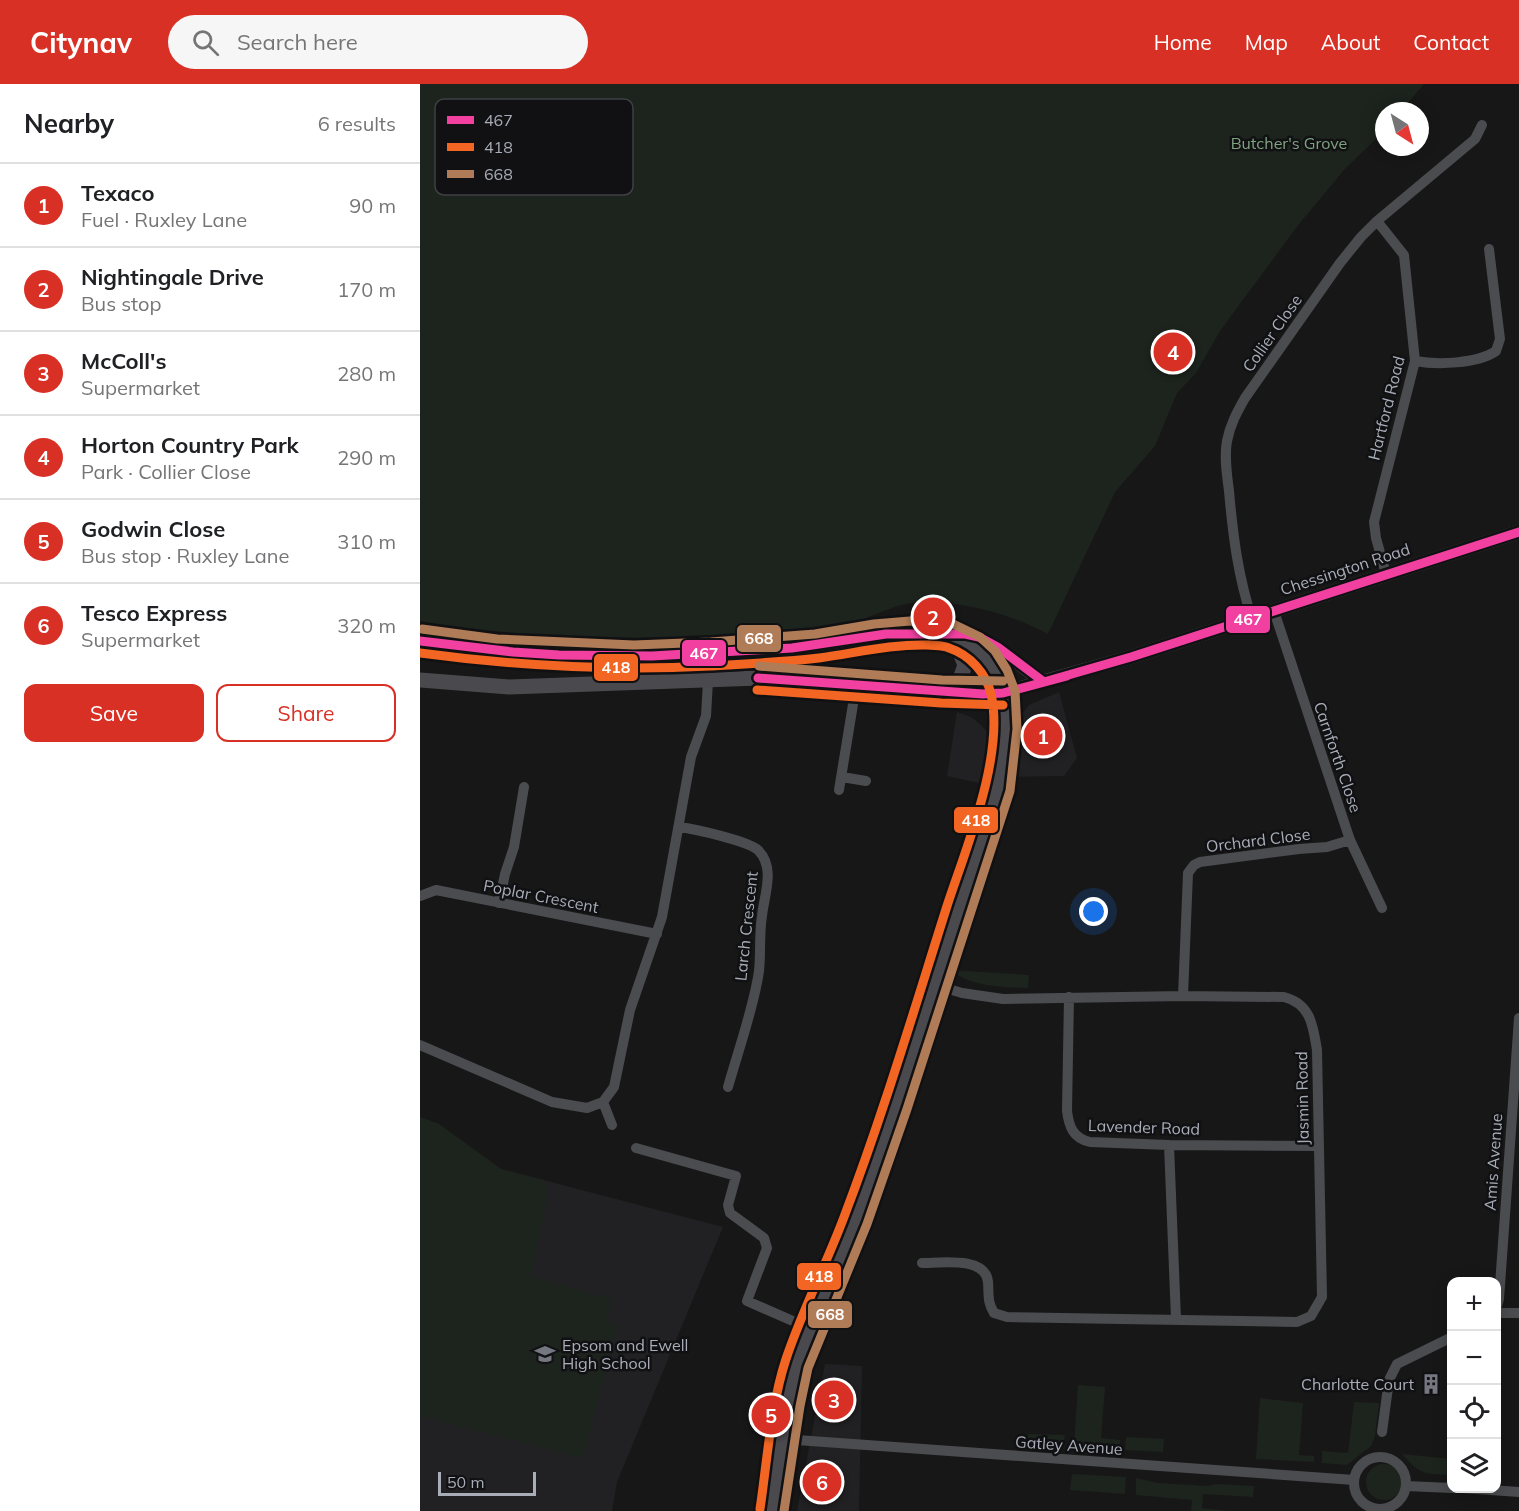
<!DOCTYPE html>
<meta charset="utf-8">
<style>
body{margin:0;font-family:Mulish,sans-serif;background:#f6f6f6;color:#202124}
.controls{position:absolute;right:18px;bottom:18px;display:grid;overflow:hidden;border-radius:12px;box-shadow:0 3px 15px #0003}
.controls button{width:54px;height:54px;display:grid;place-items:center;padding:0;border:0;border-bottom:2px solid #e0e0e0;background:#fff;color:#202124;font:30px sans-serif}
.compass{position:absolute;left:955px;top:18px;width:54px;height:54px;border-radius:50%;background:#fff;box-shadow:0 3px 15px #0003;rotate:144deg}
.scale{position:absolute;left:18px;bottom:15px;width:98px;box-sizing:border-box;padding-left:6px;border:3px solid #a8adb8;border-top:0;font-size:16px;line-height:21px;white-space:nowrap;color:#a8adb8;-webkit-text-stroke:4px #111113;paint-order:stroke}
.you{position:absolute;left:674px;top:828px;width:21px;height:21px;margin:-15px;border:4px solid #fff;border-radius:50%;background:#1a73e8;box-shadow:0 0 0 9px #1a73e833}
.badge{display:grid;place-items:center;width:39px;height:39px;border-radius:50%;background:#d93025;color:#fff;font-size:20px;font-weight:700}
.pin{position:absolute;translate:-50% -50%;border:3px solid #fff;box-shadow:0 2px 6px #0006}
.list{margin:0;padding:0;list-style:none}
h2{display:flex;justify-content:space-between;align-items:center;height:78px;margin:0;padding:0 24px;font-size:26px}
h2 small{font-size:20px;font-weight:400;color:#757577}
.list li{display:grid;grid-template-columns:39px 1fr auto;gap:18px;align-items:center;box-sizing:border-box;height:84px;padding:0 24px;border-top:2px solid #e0e0e0}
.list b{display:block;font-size:22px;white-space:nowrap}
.list p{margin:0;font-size:20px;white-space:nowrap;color:#757577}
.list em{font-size:20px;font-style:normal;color:#757577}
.actions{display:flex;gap:12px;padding:18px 24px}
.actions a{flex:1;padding:14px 0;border:2px solid #d93025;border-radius:12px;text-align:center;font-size:21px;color:#d93025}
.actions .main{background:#d93025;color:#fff}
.icon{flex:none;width:33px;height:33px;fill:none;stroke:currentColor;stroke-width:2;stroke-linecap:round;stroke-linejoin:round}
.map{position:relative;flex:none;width:1099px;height:1427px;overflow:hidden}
header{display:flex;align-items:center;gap:36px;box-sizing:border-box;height:84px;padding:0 30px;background:#d93025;color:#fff}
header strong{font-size:28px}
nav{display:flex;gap:33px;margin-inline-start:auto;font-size:21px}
.search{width:420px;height:54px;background:#f6f6f6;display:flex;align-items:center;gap:15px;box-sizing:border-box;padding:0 21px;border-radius:33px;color:#757577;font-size:22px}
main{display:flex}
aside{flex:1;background:#fff}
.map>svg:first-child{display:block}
.built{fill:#212123}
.green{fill:#1d241e}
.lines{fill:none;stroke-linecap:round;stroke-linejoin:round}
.minor{stroke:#4b4c50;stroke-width:10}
.tertiary{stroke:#4b4c50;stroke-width:14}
.secondary{stroke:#4a4a4e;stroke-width:15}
.bus-1-casing{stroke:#111113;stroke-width:14}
.bus-2-casing{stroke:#111113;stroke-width:14}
.bus-3-casing{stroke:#111113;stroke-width:14}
.bus-1{stroke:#f240a1;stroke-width:9}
.bus-2{stroke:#f26522;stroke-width:9}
.bus-3{stroke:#b07c57;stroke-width:9}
.labels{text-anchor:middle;stroke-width:5;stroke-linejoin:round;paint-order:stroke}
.park-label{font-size:16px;fill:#7fa381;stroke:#111113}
.street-label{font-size:16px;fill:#a8adb8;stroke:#111113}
.poi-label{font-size:16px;fill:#a8adb8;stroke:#111113;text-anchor:start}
.key{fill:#111113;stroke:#3e4045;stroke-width:1.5}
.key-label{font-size:16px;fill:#a8adb8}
.line-badge{stroke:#111113;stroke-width:2}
.badge-label{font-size:16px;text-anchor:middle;font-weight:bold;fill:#fff}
</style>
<header>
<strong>Citynav</strong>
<div class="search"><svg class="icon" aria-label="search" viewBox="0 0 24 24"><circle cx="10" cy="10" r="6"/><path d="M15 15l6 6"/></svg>Search here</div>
<nav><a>Home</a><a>Map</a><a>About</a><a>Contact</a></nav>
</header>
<main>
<aside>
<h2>Nearby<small>6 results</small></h2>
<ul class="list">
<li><span class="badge">1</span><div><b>Texaco</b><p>Fuel · Ruxley Lane</p></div><em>90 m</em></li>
<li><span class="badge">2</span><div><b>Nightingale Drive</b><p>Bus stop</p></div><em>170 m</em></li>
<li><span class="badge">3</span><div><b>McColl's</b><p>Supermarket</p></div><em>280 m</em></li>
<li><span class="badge">4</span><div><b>Horton Country Park</b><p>Park · Collier Close</p></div><em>290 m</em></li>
<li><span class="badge">5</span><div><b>Godwin Close</b><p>Bus stop · Ruxley Lane</p></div><em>310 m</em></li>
<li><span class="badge">6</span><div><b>Tesco Express</b><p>Supermarket</p></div><em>320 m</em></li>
</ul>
<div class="actions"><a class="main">Save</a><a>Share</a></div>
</aside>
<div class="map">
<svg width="1099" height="1427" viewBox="0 0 1099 1427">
<rect width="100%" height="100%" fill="#171717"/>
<path class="built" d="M639,608L657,674L644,692L589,693L602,630L609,621Z
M537,628L551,633L561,641L568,649L572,661L564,700L527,692Z
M0,1033L19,1040L81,1085L303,1143L197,1398L192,1427H0Z
M405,1280L442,1282L439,1427H377Z"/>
<path class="green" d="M0,0H1004L981,27H964V47L924,86L879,140L800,247L776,289L757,309L735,362L695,408L628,550C592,530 533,514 492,519C469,522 449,535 427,540C396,548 363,550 332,551C219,556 111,556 0,537Z
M530,886L609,891L608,904C581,903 552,903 530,886Z
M0,1033L19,1040L81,1085L124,1096L128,1108L111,1193L192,1215L186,1237L198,1240L163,1374L0,1332Z
M658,1301L685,1303L681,1354L700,1356V1365L654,1363Z
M840,1314L883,1319L879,1371L894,1372V1378L836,1375Z
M934,1318L959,1319L955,1352L951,1362L927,1381L902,1379V1367L928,1369Z
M608,1350L645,1351L643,1362L607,1361Z
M706,1353L744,1355L743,1368L705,1366Z
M982,1370L1031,1375V1391C1003,1389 1002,1392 982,1370Z
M946 1398a18 18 0 1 1 36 0a18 18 0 1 1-36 0Z
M652,1390L706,1393L705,1410L650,1406Z
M716,1394L738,1399L788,1402L795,1400L834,1402L833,1413L783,1410L782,1424L809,1427H771L772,1416L716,1411Z"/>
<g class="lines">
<path class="minor" d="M957,137L984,171L995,277L954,438L956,454L966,490
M995,277C1017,281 1057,280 1076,267L1080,255L1069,165
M854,527L930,756L962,824
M832,535C818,492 813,452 809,407C807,391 804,373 807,357C810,341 817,328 825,314L920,179L941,153L957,137L1055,55L1062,41
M422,693L446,697
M419,706L436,602
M259,743C275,745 328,757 338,766C356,784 344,811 342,832C339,850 341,869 339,887C334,923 318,967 308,1003
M0,812L16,806L237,850
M79,819L85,790L94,763L104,703
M763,912L768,789L774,781L780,778L879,765L907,763L930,756
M649,913L647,1027C649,1043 653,1054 670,1058L749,1061L898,1062
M0,961L132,1018L167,1024L183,1018
M183,1018L194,1003L210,926L242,833L271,673L286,632L288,597
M183,1018L192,1041
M749,1061L756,1235
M216,1064L316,1092L308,1121L310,1129L344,1154L347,1164L327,1217L391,1245
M502,1179C520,1179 566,1172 568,1198C569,1210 567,1218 574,1229L587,1233L877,1238L891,1232L902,1213L897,966C893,942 891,920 864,913L763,912L583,915L542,909L515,901
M1076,1225L1079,1215L1099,934
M1076,1229H1099
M962,1348L969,1296L977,1280L1032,1253
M363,1355L934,1396
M934 1399a26 26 0 1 1 52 0a26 26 0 1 1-52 0Z
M986,1402L1032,1404
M1042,1404L1099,1408"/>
<path class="tertiary" d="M529,550C569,547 593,578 624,598
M583,609L711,573L1099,448"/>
<path class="secondary" d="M523,556L538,564L545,581L540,595L526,608
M0,557L76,567L214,573L292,570L396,562L456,552L491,549L529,550L552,562L566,574L576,590L583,609L585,646L578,704L476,1021L436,1136L377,1280L368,1320L352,1427
M0,596L89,603L339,594L407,598L436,602L526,608L583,609"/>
<g class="bus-1-casing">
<path id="bus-1" d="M0,557L93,568L139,571L232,572L372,564L466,550H545L559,553L579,564L624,598L711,573L1099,448
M338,594L563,610L583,609L647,592"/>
</g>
<g class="bus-2-casing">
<path id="bus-2" d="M0,569C96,582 193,587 290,582C326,580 364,578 399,574C436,569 471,560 508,561C515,562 522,561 529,564C550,571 566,589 571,610C585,671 546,764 527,822C494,926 463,1031 424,1133C406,1181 382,1227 366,1275C351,1320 347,1378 340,1425
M337,606L521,619L583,621"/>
</g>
<g class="bus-3-casing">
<path id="bus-3" d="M2,545L77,555L214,561L291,558L395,550L454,540L490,537L529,538L560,553L575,567L587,586L595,607L597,645L590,707L487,1025L447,1140L388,1284L380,1322L364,1427
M339,582L522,596L583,597"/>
</g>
<use href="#bus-1" class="bus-1"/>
<use href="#bus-2" class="bus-2"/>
<use href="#bus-3" class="bus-3"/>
</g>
<defs>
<g id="school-bare" transform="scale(1.62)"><path d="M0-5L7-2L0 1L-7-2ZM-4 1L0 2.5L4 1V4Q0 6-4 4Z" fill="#757880" stroke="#111113" stroke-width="2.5" paint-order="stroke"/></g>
<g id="building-bare" transform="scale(1.62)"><path d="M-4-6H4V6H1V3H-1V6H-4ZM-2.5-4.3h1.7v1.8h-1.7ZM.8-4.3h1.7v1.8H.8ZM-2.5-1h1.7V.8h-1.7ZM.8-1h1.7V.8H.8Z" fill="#757880" stroke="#111113" stroke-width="2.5" paint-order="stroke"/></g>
</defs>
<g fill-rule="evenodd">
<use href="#school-bare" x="125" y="1270"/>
<use href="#building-bare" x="1011" y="1300"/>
</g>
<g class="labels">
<g class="park-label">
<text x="869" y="65">Butcher's Grove</text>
</g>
<g class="street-label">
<text transform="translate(852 249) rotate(-55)" y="6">Collier Close</text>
<text transform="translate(966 324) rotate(-76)" y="6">Hartford Road</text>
<text transform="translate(925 485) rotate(-18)" y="6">Chessington Road</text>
<text transform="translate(918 673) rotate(71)" y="6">Carnforth Close</text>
<text transform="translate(838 756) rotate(-7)" y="6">Orchard Close</text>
<text transform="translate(121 812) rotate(11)" y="6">Poplar Crescent</text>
<text transform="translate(326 842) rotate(-84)" y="6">Larch Crescent</text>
<text transform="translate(882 1014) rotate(-91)" y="6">Jasmin Road</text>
<text transform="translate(724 1043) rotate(2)" y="6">Lavender Road</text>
<text transform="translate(1073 1078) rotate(-86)" y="6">Amis Avenue</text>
<text transform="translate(649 1361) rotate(4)" y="6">Gatley Avenue</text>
</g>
<g class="poi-label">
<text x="142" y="1267">Epsom and Ewell<tspan x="142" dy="18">High School</tspan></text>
<text x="994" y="1306" text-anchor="end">Charlotte Court</text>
</g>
</g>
<rect x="15" y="15" width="198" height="96" rx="9" class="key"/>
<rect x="27" y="32" width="27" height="8" fill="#f240a1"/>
<rect x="27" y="59" width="27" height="8" fill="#f26522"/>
<rect x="27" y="86" width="27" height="8" fill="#b07c57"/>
<g class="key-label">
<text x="64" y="42">467</text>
<text x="64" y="69">418</text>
<text x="64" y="96">668</text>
</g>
<g class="line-badge">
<rect x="805" y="521" width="46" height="29" rx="6" fill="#f240a1"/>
<rect x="316" y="540" width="46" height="29" rx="6" fill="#b07c57"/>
<rect x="261" y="555" width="46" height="28" rx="6" fill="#f240a1"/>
<rect x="173" y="569" width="46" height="29" rx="6" fill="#f26522"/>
<rect x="533" y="722" width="46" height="28" rx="6" fill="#f26522"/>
<rect x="376" y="1178" width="46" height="29" rx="6" fill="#f26522"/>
<rect x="387" y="1216" width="46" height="29" rx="6" fill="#b07c57"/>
</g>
<g class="badge-label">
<text x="828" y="541">467</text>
<text x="339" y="560">668</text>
<text x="284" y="575">467</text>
<text x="196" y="589">418</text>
<text x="556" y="742">418</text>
<text x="399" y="1198">418</text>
<text x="410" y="1236">668</text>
</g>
</svg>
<div class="controls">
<button>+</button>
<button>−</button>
<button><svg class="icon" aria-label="locate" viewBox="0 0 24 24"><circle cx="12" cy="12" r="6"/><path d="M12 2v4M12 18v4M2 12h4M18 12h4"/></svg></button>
<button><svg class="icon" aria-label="layers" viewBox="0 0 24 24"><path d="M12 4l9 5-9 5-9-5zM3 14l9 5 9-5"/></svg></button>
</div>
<svg class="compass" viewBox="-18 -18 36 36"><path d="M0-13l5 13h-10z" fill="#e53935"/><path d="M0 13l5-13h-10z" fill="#757577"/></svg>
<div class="scale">50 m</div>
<div class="you"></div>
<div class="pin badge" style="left:623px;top:652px">1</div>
<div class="pin badge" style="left:513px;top:533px">2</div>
<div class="pin badge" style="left:414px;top:1316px">3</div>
<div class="pin badge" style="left:753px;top:268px">4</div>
<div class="pin badge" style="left:351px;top:1331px">5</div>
<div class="pin badge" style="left:402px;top:1398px">6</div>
</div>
</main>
